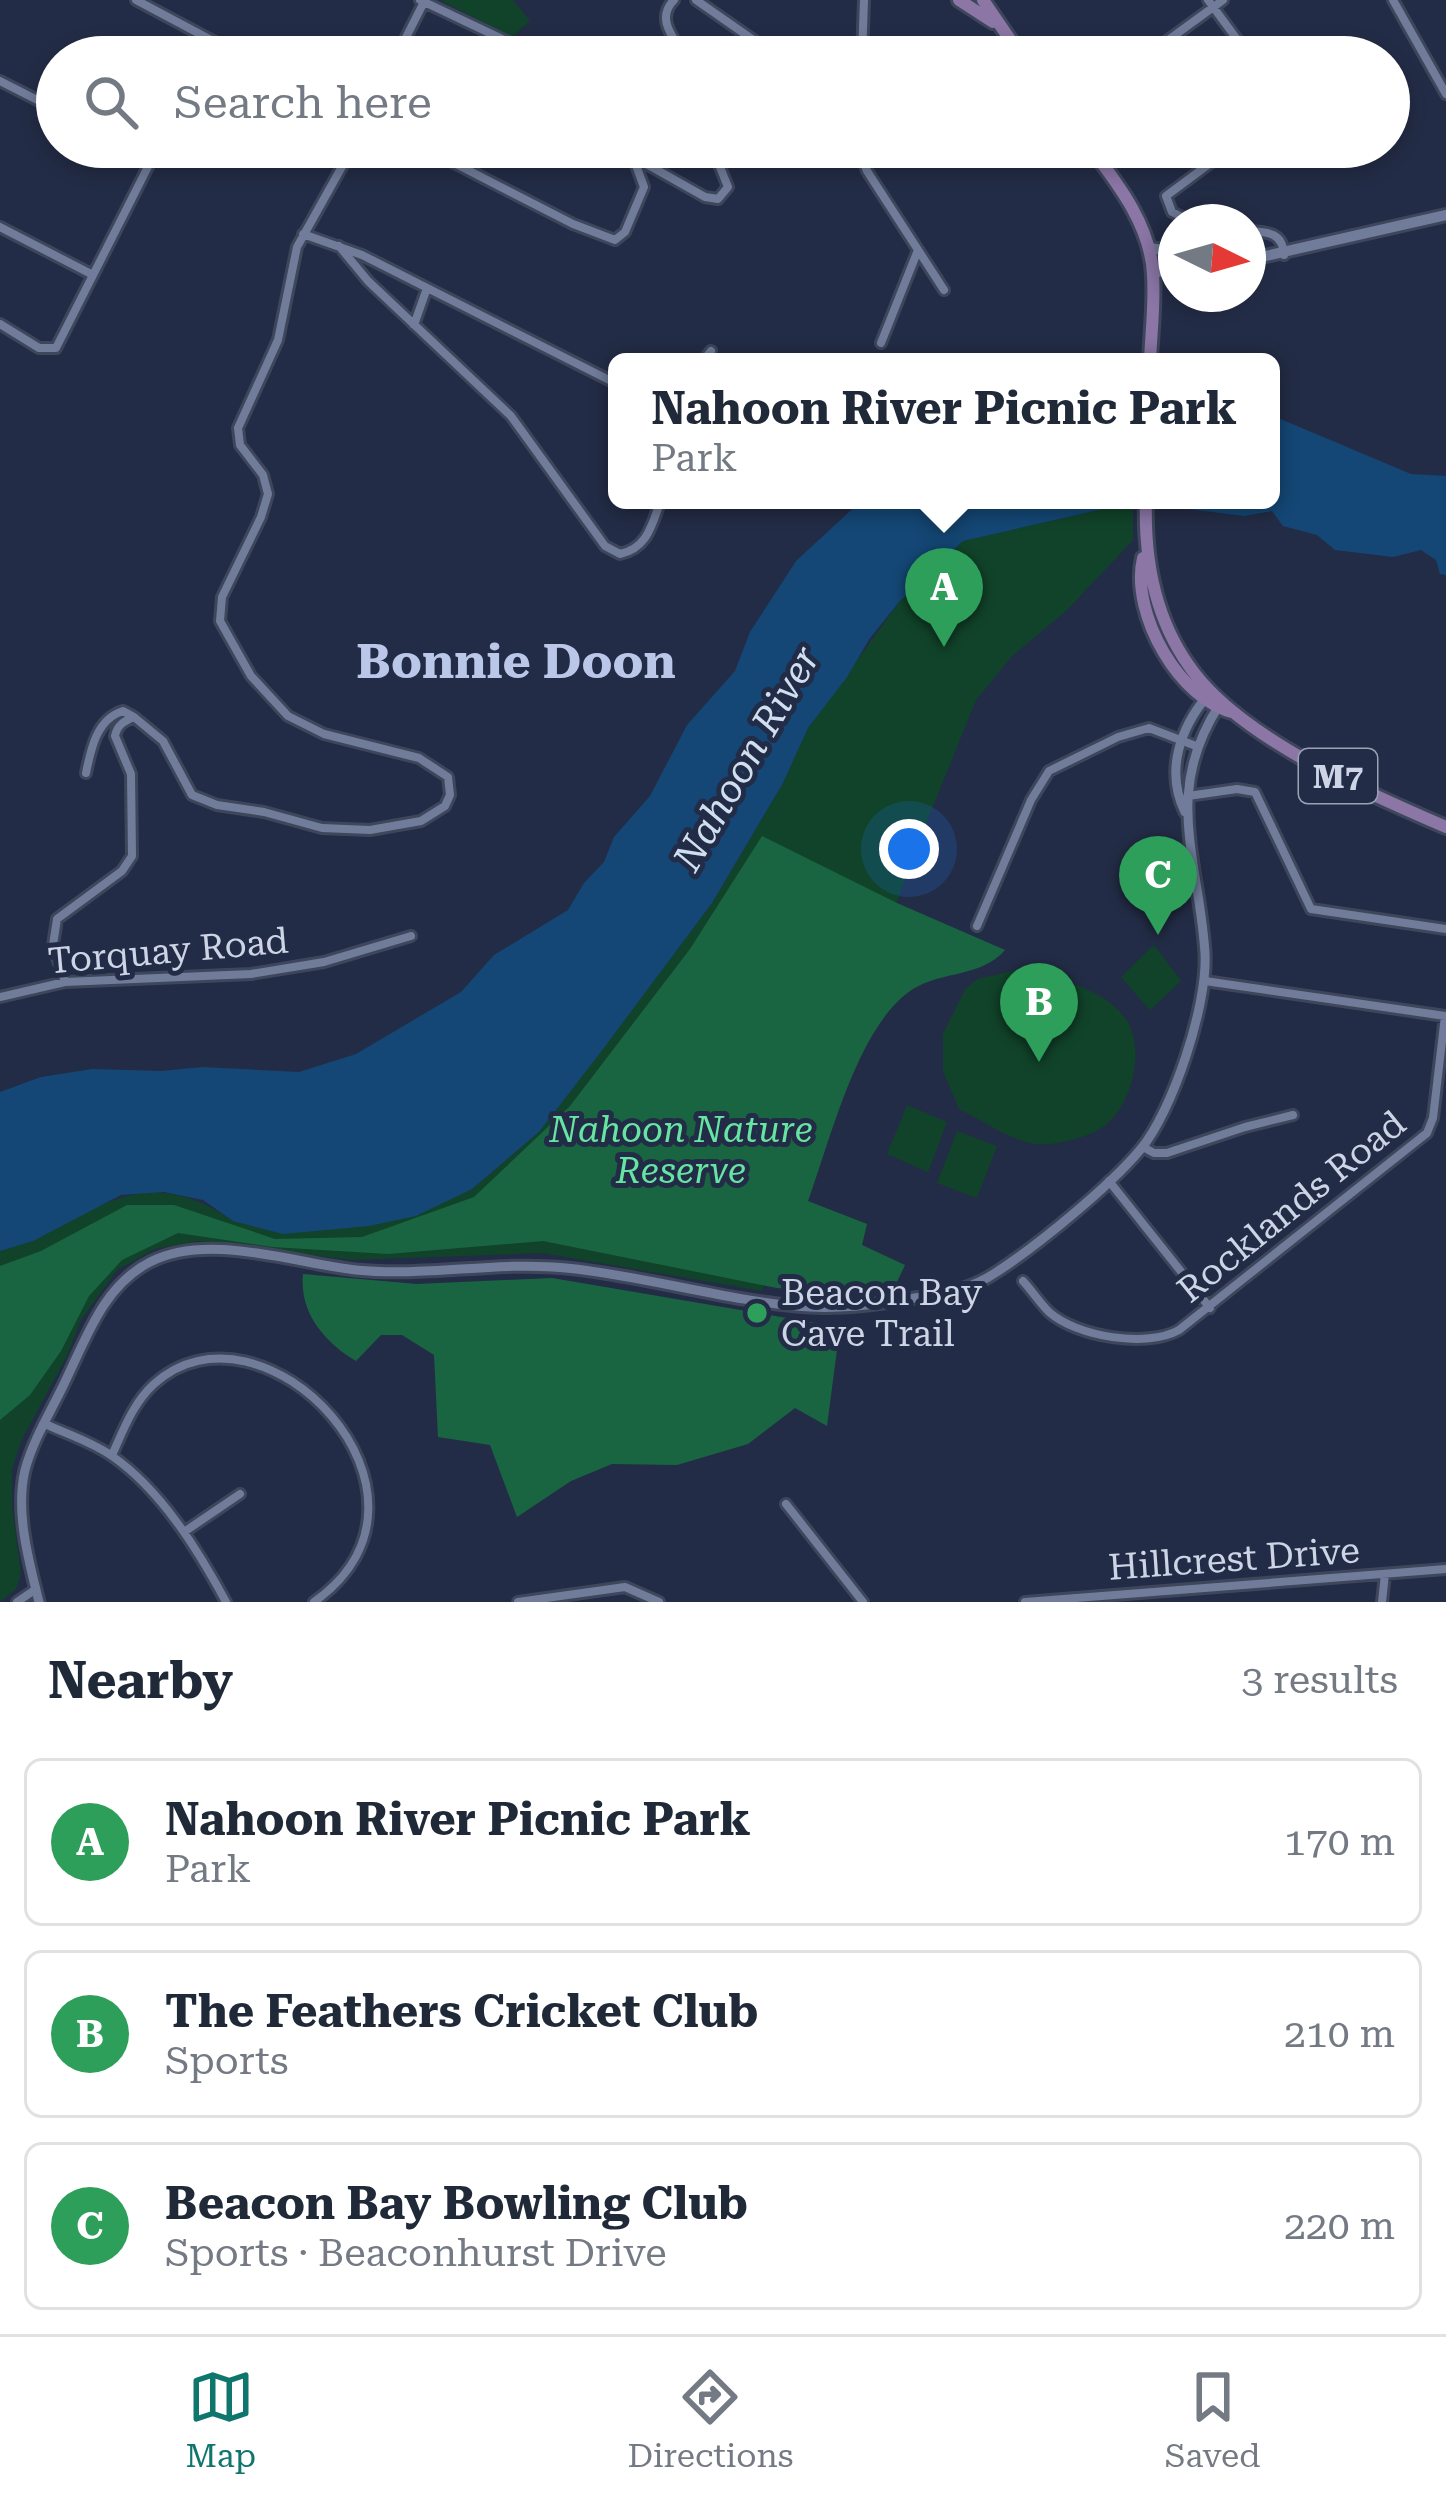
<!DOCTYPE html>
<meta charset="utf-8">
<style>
body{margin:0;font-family:"Roboto Serif",serif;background:#f2f2f3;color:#1f2937}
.compass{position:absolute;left:1158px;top:204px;width:108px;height:108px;border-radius:50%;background:#fff;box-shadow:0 6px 18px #0003;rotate:95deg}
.you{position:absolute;left:909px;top:849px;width:42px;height:42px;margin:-30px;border:9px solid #fff;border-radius:50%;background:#1a73e8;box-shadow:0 0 0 18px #1a73e833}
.badge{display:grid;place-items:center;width:78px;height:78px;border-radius:50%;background:#0f766e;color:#fff;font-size:39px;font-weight:700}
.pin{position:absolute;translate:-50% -99px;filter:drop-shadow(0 3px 6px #0008)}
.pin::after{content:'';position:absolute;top:63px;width:42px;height:36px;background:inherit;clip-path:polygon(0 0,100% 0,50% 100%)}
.popup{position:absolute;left:608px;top:353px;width:672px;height:156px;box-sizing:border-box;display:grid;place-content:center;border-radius:18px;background:#fff;filter:drop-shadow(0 3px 9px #0005);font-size:39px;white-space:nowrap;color:#747a83}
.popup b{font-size:45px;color:#1f2937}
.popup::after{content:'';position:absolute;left:50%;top:100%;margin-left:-24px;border:24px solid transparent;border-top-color:#fff}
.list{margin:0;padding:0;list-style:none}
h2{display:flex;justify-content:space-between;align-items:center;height:156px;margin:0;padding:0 48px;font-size:51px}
h2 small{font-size:39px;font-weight:400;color:#747a83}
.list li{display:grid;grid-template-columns:78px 1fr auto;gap:36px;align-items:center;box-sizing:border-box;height:168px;margin:0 24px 24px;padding:0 24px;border:3px solid #e0e1e3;border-radius:18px}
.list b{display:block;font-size:45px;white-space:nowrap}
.list p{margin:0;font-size:39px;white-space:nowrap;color:#747a83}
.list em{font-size:39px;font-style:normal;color:#747a83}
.icon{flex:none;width:66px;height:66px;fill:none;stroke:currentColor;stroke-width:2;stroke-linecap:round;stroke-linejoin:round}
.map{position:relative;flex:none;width:1446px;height:1602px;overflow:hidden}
.search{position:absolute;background:#fff;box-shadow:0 6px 18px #0003;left:36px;right:36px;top:36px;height:132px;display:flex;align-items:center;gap:30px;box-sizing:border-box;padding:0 42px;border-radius:66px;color:#747a83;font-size:45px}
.sheet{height:732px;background:#fff}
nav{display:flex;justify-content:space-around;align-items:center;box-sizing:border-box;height:168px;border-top:3px solid #e0e1e3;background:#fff;font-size:33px;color:#747a83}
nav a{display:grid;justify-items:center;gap:6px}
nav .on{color:#0f766e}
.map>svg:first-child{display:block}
.green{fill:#11432a}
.forest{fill:#1a6541}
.water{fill:#144775}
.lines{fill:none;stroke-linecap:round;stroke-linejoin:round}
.minor-casing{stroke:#3e465c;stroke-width:14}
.tertiary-casing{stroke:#3e465c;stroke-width:15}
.secondary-casing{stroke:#3e465c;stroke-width:16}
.primary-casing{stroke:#3e465c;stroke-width:18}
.minor{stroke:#707c9a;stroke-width:8}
.tertiary{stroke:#707c9a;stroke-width:9}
.secondary{stroke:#707c9a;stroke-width:10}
.primary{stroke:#8b76a6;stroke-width:12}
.leisure-dot{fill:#2e9e5b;stroke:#232c46;stroke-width:4.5}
.labels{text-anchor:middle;stroke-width:10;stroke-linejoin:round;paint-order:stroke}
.shield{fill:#232c46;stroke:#9aa2b5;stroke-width:3}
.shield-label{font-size:33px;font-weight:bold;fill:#cdd4e5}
.street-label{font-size:36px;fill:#cdd4e5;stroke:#232c46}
.park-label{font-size:36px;font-style:italic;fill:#66e4a2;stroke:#232c46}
.poi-label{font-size:36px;fill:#cdd4e5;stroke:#232c46;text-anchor:start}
.water-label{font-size:39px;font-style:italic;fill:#cfdff0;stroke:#232c46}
.district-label{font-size:48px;font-weight:bold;fill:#bac7e9;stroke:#232c46}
</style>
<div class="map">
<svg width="1446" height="1602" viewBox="0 0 1446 1602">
<rect width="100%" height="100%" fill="#232c46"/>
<path class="green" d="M440,0H513L530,21L512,37Z
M1133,502V540L1067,610L1012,656L976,700L914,853L762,1291L543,1253L352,1260L198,1241L155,1249L117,1270L81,1320L67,1356L22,1439L12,1469V1505L21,1574L16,1589L0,1602V1251C93,1222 135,1154 233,1221L472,1189L539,1132L712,903L783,783L808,728L900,601L963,541Z
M1154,945L1181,981L1150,1010L1121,977Z
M1021,969C1056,979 1097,986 1122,1014C1147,1043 1134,1100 1107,1124C1091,1137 1056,1146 1036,1144C1011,1141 982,1120 959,1109L943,1071V1034L965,990L977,979Z
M907,1105L947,1122L928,1172L887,1154Z
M957,1131L997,1146L977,1198L937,1183Z"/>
<path class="forest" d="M762,836L897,903L1005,950C982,977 942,971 913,989C858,1024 830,1141 808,1201L867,1224L862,1245L905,1265L897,1282L851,1295L777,1288L543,1241L388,1254L272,1247L178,1233L122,1260L89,1296L61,1351L30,1395L0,1420V1266L41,1251L127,1205H174L275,1239L362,1237L474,1197L570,1106L690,949Z
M303,1274L417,1284L552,1278L840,1327L827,1426L795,1408L748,1444L677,1465L612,1464L571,1481L517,1517L490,1445L438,1437L434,1355L402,1335H381L356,1361C324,1342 299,1312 303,1274Z"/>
<path class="water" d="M1271,415L1411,474L1446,476V575L1440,574L1436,560L1421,550L1393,557L1335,550L1317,535L1283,526L1272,511L1244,516L1133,502L963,541L900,601L870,638L847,677L808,728L783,783L712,903L600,1053L539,1132L472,1189L416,1216L369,1226L283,1234L233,1221L203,1200L164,1192L121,1195L33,1241L0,1251V1092L41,1077L92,1069L161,1071L203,1067L299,1072L356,1054L461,992L494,955L568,910L584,883L604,862L614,837L650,796L687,725L735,671L750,632L796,561L862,500H1271Z"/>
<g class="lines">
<g class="minor-casing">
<path id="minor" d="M136,0L243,57
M420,0L540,57
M674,0C655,19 674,38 685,57
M696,0L778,57
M1208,0L1250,57
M1393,0L1446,94
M208,57L215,43
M396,57L424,2
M862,57L864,0
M1145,57L1223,0
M0,81L57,110
M128,147L152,159
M423,147L573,224L615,240L625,232L644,187L633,157L619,147
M858,147L867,171L944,290
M634,157L705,197L718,199L728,187L712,147
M1192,222L1172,212L1166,196L1232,147
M0,227L93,275
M1248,231C1267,232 1283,232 1284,255
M303,234L362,255L617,384
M339,246L368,281L511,416L605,546L620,554C648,548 652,524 661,500
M0,324L39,348H56L158,147
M414,325L427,288
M881,343L918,250
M702,362L711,351
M86,773C91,748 97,719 123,711L134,717
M1188,796L1237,789L1255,792L1311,909L1446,929
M977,926L1031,800L1049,771L1118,737L1149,728L1196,746
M1205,981L1445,1016
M65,982L53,945L57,919L122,871L132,856L131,774L115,736C117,725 124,721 134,717L163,741L192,795L217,805L264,812L322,828L370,830L421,821L445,806L450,795L448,777L419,758L324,734L288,716L251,676L220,621L222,597L261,517L268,494L263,475L240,445L238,428L278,340L297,247L353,147
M0,997L65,982L251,974L324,962L411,936
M1143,1147L1154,1153H1167L1245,1127L1293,1115
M1109,1181L1210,1308
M1023,1281C1032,1291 1040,1303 1049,1312C1077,1337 1147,1348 1179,1330L1427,1133L1433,1118L1445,1016
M45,1424C67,1434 92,1442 112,1456C161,1490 198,1550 226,1602
M112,1455C123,1431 133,1403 154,1384C262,1286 466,1495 314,1602
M786,1504L863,1602
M184,1532L240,1494
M17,1602L36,1589
M518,1602L625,1587L659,1602
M1025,1602L1446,1569
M1382,1602L1385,1574"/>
</g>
<g class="tertiary-casing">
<path id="tertiary" d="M1185,812C1165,771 1180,728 1208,695
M39,1602C29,1562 15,1512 25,1470C33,1440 51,1411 64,1384C86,1339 103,1286 150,1262C208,1232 294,1263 356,1270C426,1277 496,1261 566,1268C648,1276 728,1302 810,1307C845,1309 881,1304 915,1298C944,1293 970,1290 995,1273C1036,1247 1110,1186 1140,1150C1173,1111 1208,1004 1205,953C1199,859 1162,792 1220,704"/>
</g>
<g class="secondary-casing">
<path id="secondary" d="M1148,248L1176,251
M1248,260L1446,215
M1153,273L1176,268"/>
</g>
<g class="primary-casing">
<path id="primary" d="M959,0L993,22
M983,0L1022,57
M1090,147C1118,184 1151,226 1153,275C1155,304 1151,333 1150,362
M1146,500C1144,562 1155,623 1195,674C1247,741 1369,794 1446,827
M1143,558C1130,614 1180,701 1235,713"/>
</g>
<use href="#minor" class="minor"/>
<use href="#tertiary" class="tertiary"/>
<use href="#secondary" class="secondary"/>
<use href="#primary" class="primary"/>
</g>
<circle class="leisure-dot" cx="757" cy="1313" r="12"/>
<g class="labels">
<rect class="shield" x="1299" y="749" width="78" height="54" rx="9"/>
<g class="shield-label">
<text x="1338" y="788">M7</text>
</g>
<g class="street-label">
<text transform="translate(168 950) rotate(-5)" y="13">Torquay Road</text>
<text transform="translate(1291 1206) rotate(-39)" y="13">Rocklands Road</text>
<text transform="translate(1234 1558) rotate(-4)" y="13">Hillcrest Drive</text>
</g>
<g class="park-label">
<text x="681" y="1142">Nahoon Nature<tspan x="681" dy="41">Reserve</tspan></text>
</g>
<g class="poi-label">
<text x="781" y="1305">Beacon Bay<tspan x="781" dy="41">Cave Trail</tspan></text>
</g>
<g class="water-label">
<text transform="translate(746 758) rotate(-60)" y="14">Nahoon River</text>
</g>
<g class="district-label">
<text x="516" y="678">Bonnie Doon</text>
</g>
</g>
</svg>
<svg class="compass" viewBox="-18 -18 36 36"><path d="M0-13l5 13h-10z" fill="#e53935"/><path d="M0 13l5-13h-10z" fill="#747a83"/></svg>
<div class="you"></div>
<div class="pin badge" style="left:944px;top:647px;background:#2e9e5b">A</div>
<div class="popup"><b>Nahoon River Picnic Park</b>Park</div>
<div class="pin badge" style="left:1039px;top:1062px;background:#2e9e5b">B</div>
<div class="pin badge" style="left:1158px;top:935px;background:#2e9e5b">C</div>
<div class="search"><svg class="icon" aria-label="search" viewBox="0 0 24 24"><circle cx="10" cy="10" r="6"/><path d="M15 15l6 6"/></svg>Search here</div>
</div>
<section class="sheet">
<h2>Nearby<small>3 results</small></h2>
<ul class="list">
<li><span class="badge" style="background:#2e9e5b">A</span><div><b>Nahoon River Picnic Park</b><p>Park</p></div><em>170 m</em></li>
<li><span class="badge" style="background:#2e9e5b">B</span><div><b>The Feathers Cricket Club</b><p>Sports</p></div><em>210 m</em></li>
<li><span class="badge" style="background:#2e9e5b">C</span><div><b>Beacon Bay Bowling Club</b><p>Sports · Beaconhurst Drive</p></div><em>220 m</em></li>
</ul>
</section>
<nav>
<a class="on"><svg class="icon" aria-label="map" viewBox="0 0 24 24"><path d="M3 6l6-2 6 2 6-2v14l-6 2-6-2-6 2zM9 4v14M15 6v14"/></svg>Map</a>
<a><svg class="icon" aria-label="directions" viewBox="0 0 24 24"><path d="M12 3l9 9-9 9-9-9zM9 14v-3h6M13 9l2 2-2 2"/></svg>Directions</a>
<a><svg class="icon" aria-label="saved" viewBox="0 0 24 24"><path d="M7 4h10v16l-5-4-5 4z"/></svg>Saved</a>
</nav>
